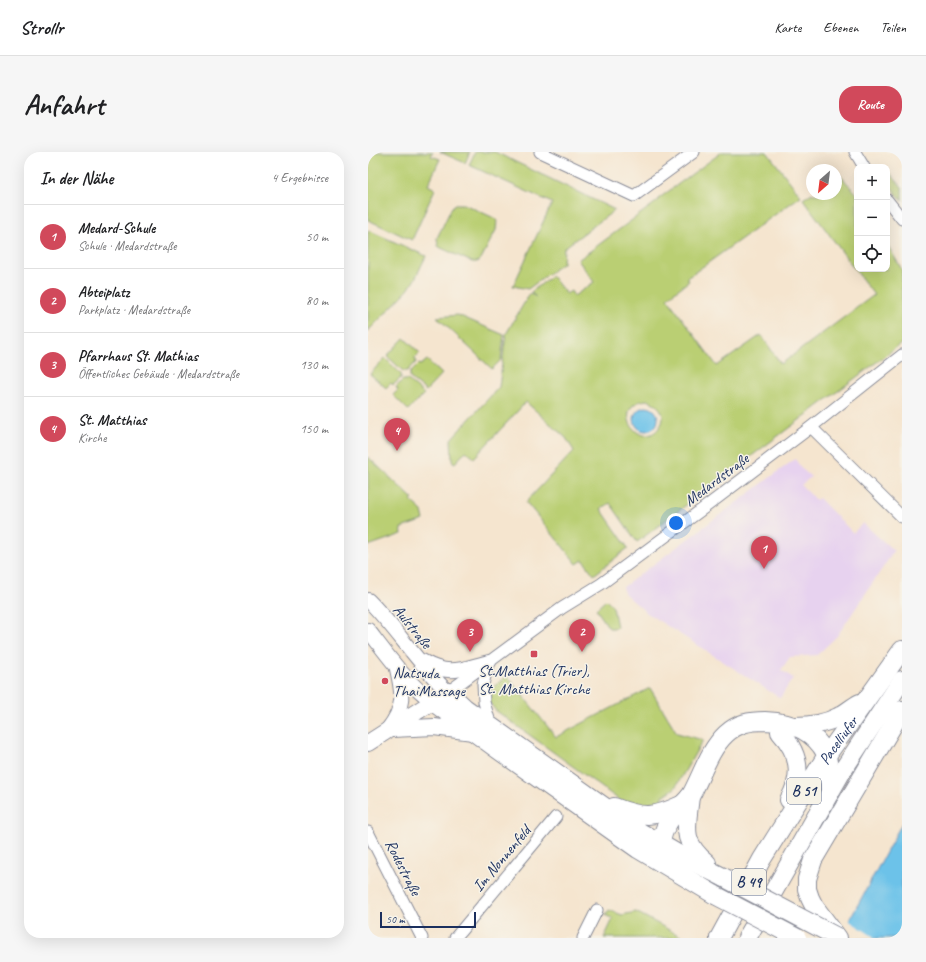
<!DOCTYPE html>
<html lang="de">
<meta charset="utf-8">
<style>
body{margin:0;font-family:Caveat,sans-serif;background:#f6f6f6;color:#202124}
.controls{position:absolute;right:12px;top:12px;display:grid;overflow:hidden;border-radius:8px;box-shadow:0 4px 16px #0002}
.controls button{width:36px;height:36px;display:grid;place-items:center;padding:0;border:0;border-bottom:1px solid #e0e0e0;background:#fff;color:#202124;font:20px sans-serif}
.compass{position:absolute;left:438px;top:12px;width:36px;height:36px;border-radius:50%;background:#fff;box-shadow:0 4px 16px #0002;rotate:208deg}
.scale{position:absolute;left:12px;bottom:10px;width:96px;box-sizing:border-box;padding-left:4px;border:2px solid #1b2f5e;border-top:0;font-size:11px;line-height:14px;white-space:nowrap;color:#1b2f5e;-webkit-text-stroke:3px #f7f3e8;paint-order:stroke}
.you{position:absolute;left:308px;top:371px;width:14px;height:14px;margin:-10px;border:3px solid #fff;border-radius:50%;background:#1a73e8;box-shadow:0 0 0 6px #1a73e833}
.badge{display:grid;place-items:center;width:26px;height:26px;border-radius:50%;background:#d1495b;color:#fff;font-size:13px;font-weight:700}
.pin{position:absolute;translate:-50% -33px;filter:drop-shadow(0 1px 2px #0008)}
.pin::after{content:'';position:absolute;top:21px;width:14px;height:12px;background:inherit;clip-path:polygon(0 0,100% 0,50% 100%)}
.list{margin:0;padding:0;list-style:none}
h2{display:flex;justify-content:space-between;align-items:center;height:52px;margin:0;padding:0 16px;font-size:17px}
h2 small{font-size:13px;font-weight:400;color:#757577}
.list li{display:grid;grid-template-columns:26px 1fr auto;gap:12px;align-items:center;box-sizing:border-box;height:64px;padding:0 16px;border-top:1px solid #e0e0e0}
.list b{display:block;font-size:15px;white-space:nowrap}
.list p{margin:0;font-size:13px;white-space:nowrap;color:#757577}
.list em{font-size:13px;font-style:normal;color:#757577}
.icon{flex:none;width:22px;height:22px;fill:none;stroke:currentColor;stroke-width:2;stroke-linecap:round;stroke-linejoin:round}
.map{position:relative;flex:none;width:534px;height:786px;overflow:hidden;border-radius:16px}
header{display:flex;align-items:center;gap:24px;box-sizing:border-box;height:56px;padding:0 20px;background:#fff;border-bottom:1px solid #e0e0e0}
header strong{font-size:19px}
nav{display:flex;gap:22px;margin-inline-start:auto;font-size:14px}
.intro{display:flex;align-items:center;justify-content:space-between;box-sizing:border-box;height:96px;padding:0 24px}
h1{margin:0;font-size:28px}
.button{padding:10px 18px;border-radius:16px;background:#d1495b;color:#fff;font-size:14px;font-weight:700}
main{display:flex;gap:24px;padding:0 24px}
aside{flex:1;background:#fff;border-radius:16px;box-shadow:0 4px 16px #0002}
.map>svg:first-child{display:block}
.built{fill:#e7d2ef}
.green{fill:#bacf73;stroke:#6a7f68;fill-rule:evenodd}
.water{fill:#6cc2e9;stroke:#4478a4}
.pier{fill:#f5e5cf}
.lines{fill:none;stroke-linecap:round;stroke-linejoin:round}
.minor-casing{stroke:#888a96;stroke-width:13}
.tertiary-casing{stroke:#888a96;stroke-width:16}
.secondary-casing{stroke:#888a96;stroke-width:18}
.primary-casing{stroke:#888a96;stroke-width:20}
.minor{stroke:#fff;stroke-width:11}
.tertiary{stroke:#fff;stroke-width:14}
.secondary{stroke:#fff;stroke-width:16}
.primary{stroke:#fff;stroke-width:18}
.primary-bridge-casing{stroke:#888a96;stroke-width:20;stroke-linecap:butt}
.primary-bridge{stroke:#fff;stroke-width:18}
.poi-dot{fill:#d1495b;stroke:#f7f3e8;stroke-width:1.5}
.labels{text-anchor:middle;stroke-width:3;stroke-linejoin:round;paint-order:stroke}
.shield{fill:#f7f3e8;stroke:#5d6a87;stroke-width:1}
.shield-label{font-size:15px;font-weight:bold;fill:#1b2f5e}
.street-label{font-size:16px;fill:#1b2f5e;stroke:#f7f3e8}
.poi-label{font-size:16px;fill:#1b2f5e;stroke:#f7f3e8}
</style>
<header>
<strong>Strollr</strong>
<nav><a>Karte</a><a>Ebenen</a><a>Teilen</a></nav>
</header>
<div class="intro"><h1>Anfahrt</h1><a class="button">Route</a></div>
<main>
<aside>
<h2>In der Nähe<small>4 Ergebnisse</small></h2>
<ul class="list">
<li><span class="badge">1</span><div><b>Medard-Schule</b><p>Schule · Medardstraße</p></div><em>50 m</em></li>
<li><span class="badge">2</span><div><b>Abteiplatz</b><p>Parkplatz · Medardstraße</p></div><em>80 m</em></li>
<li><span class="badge">3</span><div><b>Pfarrhaus St. Mathias</b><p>Öffentliches Gebäude · Medardstraße</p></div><em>130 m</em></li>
<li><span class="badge">4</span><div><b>St. Matthias</b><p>Kirche</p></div><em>150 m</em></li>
</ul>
</aside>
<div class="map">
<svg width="534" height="786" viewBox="0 0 534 786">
<rect width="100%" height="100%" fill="#f7f3e8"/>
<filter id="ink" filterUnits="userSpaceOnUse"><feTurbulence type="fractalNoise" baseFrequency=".025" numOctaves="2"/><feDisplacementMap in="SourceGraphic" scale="8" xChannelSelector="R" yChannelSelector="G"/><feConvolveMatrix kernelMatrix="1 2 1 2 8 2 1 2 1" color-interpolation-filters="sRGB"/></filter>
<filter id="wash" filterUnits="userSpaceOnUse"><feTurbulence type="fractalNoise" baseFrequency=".012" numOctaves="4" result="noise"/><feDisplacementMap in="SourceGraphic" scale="16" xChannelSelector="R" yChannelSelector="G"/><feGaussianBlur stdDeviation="0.9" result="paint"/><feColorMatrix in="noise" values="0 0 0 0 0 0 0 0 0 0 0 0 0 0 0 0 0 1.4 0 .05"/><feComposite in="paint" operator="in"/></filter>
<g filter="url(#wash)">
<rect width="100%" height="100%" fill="#f5e5cf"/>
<path class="built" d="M427,307L434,317L443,325L433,333L448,348L451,346L485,381L495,371L526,399L469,484L449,503L422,505L413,518L425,526L412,546L279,461L257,442L254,436Z"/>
<path class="green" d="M0,0H65L63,4L72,7L60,33L67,37L44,88L0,68Z
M72,0H102L97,11Z
M107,0H127L247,58L196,96L195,111L160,137L145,134L184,51L101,13Z
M354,0H399L433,44L319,126L321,129L299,146L349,214L393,183L413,212L506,143L435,47L444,41V42H468V24L471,22L489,42V117H519V92L534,118V191L269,390L242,351L233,357L260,396L226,423L215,408L209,412L158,350L206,299L198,286L158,250L106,306L98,299L87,311L84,309L83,287L131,235L138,182L162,141L168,145L163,140L184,124L198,142L203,139L206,144L226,130L210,108L291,48L290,47ZM279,248C292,252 301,265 290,277C270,300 241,252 279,248Z
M519,18L534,35V49L519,30Z
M88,52H96L126,66L129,69L128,78L114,105C112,109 109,111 104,110L73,96L70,94L69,86L84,55Z
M0,78L58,104L47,127L40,138L0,179Z
M90,163L136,183L133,208L124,217L69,165Z
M36,186L52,201L46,207L49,209L40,219H35L19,204Z
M17,206L33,222V226L25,233L23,231L18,236L2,222Z
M59,208L74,222L58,239L42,226V221L51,212L53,213Z
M35,228H40L56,242L40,258L25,243L30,238L28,235Z
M0,305L45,347L43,349L54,359L56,368L33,376L34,382L0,394Z
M238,448L245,455L249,475L246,476H241L228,457Z
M139,524L188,585L282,536L309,581L335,588L307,636L294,645L299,649C280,660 273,657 254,650L127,558L120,548L122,538Z
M241,758L254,763L268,760L316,786H236L245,767L237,763Z"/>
<path class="water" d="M266 267a12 12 0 1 1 24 0a12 12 0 1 1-24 0Z
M534,671V786H472Z"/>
<path class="pier" d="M480,768L503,783L508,786H470Z"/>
</g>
<g filter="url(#ink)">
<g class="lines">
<g class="minor-casing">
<path id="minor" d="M172,0L266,44L326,0
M487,0L496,15
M519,48L534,67
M443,275L534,365
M121,510L115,532L116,550L123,574
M80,540L194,456L233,432L340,353L443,275L534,203
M0,680L54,786
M87,786L188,665
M215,786L229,758"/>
</g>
<g class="tertiary-casing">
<path id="tertiary" d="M0,448C29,477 50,512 80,540
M0,478C20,504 39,531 65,550
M54,509C82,525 93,517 121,510
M20,577C37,555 35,543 29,517"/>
</g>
<g class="secondary-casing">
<path id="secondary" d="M24,577L66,575L105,580
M0,591L75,543"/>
</g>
<g class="primary-casing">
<g id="primary">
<path d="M80,540L97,556L272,680L315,705L357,726"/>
<path d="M65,550L129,597L270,697L347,743"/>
<path d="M427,574C442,574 457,572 470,565C478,561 484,555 492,551"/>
<path d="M412,580C431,601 436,622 421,648"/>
<path d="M322,644C319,675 312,689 339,711"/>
<path d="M246,655C275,666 285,666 313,653"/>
<path d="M293,703C291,682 299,670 313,654C316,650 320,647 323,643C334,623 341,598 358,582C370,571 382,569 397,569C422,570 446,578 458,602C462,609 461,632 462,641"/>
<path id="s1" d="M351,786L394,707L459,603L534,498"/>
<path d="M379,786L473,621L534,528"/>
<path d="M470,786L446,754L442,746L439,737V727L445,708L534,558"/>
</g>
</g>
<use href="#minor" class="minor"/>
<use href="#tertiary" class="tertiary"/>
<use href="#secondary" class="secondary"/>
<use href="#primary" class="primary"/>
<g class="primary-bridge-casing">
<path id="primary-bridge" d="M357,726L469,785
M347,743L429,786"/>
</g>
<use href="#primary-bridge" class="primary-bridge"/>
</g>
</g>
<g class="poi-dot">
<rect x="162" y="498" width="8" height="8" rx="2"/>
<circle cx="17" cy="529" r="4"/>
</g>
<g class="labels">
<g class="shield">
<rect x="419" y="626" width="34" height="26" rx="3"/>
<rect x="364" y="717" width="34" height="26" rx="3"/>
</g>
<g class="shield-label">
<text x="436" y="644">B 51</text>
<text x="381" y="735">B 49</text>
</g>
<g class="street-label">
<text transform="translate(348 327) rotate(-37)" y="6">Medardstraße</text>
<text transform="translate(45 474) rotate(51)" y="6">Aulstraße</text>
<text dy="6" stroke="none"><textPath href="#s1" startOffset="231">Pacelliufer</textPath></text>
<text transform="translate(133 706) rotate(-50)" y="6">Im Nonnenfeld</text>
<text transform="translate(36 715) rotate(63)" y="6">Rodestraße</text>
</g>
<g class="poi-label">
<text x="166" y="524">St.Matthias (Trier),<tspan x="166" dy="18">St. Matthias Kirche</tspan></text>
<text x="25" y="526" text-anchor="start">Natsuda<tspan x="25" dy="18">ThaiMassage</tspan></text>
</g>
</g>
</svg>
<div class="controls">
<button>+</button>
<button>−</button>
<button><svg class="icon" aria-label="locate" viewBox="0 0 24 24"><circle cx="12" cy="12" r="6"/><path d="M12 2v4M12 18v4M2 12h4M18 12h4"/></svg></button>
</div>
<svg class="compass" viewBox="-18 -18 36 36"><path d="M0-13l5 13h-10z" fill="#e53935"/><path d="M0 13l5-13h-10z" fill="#757577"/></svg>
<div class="scale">50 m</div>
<div class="you"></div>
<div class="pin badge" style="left:396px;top:417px">1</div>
<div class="pin badge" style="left:214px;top:500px">2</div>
<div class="pin badge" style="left:102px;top:500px">3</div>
<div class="pin badge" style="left:29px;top:299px">4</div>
</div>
</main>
